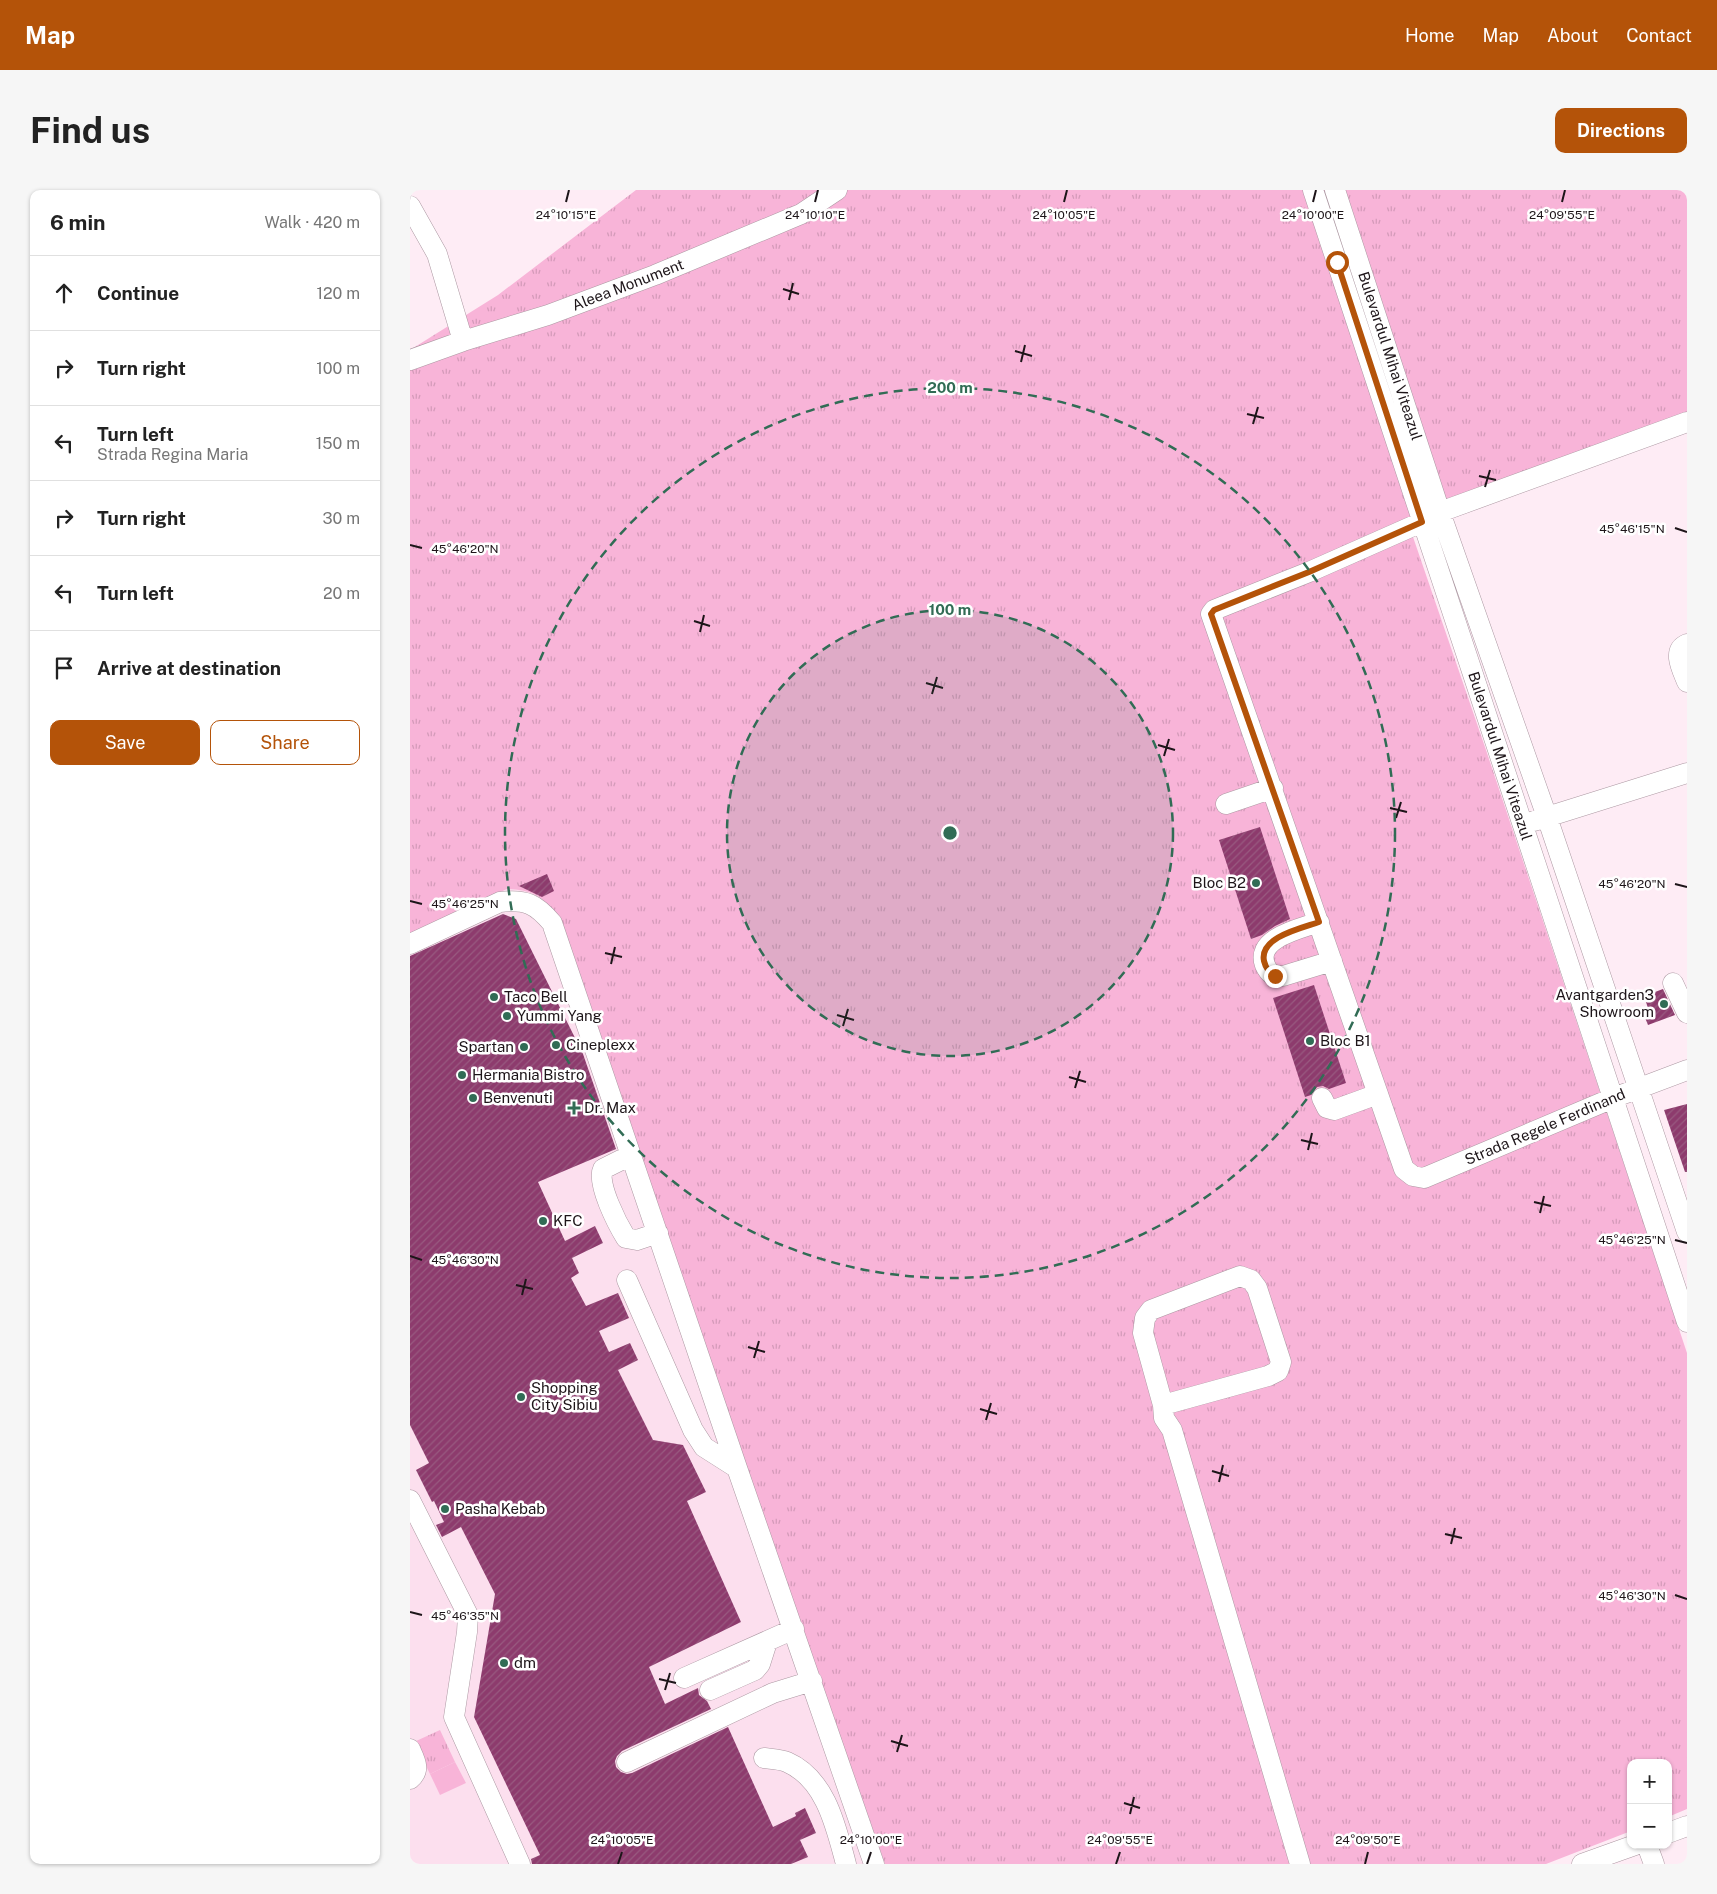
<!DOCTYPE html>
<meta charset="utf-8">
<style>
body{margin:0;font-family:"Public Sans",sans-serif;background:#f6f6f6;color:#222}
.controls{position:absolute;right:15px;bottom:15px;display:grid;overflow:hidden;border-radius:10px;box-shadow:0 1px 4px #0004}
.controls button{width:45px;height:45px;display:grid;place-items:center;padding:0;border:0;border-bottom:1px solid #e0e0e0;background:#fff;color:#222;font:25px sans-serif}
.stop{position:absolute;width:15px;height:15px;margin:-11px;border:4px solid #b45309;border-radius:50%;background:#fff}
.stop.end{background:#b45309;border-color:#fff;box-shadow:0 1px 5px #0008}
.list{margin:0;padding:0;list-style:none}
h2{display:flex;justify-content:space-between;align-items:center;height:65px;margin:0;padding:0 20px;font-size:21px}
h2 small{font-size:16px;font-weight:400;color:#767676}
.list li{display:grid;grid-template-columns:32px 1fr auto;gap:15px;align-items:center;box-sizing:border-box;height:75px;padding:0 20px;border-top:1px solid #e0e0e0}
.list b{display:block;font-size:19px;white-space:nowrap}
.list p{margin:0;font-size:16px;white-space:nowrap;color:#767676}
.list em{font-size:16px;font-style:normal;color:#767676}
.actions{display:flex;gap:10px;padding:15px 20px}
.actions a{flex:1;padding:11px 0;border:1px solid #b45309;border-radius:10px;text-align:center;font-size:18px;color:#b45309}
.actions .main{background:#b45309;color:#fff}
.icon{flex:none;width:28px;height:28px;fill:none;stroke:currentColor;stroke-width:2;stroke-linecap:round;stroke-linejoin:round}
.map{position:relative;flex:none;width:1277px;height:1674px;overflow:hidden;border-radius:10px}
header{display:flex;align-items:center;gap:30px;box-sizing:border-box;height:70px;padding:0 25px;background:#b45309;color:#fff}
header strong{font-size:24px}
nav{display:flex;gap:28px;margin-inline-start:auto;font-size:18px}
.intro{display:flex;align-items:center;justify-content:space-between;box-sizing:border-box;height:120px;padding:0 30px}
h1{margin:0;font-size:35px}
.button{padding:12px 22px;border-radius:10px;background:#b45309;color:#fff;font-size:18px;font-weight:700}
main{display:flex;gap:30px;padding:0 30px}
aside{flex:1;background:#fff;border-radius:10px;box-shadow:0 1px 4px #0004}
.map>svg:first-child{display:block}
.built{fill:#fcdfee}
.grass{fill:url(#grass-tufts)}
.pitch{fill:#f8b4d8}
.building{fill:url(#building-hatch)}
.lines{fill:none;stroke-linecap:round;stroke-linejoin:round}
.minor-casing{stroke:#ac98a2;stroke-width:21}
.minor{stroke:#fff;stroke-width:20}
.route{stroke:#b45309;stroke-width:6}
.ticks{fill:none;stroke:#1d1519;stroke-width:2}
.ring{fill:none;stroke:#316c55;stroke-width:2.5;stroke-dasharray:9 6}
.poi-dot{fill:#316c55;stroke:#fff;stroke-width:2}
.labels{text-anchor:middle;stroke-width:5;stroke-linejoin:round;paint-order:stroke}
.street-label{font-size:15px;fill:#1d1519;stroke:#fff}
.poi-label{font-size:15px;fill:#1d1519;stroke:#fff;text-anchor:start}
.ticks-label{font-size:12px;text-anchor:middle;fill:#1d1519;stroke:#fff;stroke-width:5;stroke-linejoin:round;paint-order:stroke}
.centre{fill:#316c55;stroke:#fff;stroke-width:2.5}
.ring-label{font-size:15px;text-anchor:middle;font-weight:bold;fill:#316c55;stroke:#fff;stroke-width:5;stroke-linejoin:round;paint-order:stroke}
</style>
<header>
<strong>Map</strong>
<nav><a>Home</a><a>Map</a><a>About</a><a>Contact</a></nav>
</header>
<div class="intro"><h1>Find us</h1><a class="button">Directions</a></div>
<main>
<aside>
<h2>6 min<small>Walk · 420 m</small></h2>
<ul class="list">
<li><svg class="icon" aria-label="ahead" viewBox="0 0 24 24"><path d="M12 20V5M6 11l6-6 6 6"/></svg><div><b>Continue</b></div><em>120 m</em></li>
<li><svg class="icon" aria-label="right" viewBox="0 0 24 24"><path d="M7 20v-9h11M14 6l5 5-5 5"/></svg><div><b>Turn right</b></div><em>100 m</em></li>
<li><svg class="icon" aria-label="left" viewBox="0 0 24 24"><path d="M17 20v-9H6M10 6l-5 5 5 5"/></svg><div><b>Turn left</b><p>Strada Regina Maria</p></div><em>150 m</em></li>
<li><svg class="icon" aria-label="right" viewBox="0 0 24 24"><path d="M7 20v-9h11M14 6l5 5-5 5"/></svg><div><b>Turn right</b></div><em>30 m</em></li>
<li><svg class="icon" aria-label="left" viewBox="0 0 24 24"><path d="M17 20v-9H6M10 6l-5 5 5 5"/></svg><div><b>Turn left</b></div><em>20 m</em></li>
<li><svg class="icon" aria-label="arrive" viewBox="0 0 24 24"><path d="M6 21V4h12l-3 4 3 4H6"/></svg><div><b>Arrive at destination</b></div></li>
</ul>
<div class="actions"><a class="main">Save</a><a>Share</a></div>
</aside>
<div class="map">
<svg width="1277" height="1674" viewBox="0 0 1277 1674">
<defs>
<pattern id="grass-tufts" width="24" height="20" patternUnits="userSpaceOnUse" patternTransform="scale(1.25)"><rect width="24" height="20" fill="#f8b4d8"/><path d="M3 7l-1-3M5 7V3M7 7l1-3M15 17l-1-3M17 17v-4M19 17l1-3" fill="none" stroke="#d49ab9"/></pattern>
<pattern id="building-hatch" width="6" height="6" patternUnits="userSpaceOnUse" patternTransform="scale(1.25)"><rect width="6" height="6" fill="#8d3b6d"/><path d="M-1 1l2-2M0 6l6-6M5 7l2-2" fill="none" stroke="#985a80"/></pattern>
</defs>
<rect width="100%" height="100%" fill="#feecf5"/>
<path class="built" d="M97,699H114L132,707L143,720L351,1323L475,1674H0V744Z"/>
<path class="grass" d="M226,0H1277V238L1002,344L1076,560L1277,1163V1619L1258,1627V1573H1221V1641L1136,1674H475L351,1323L143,720C129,704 120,700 97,699L0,744V160L88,105Z
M30,1540L45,1572L20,1584L4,1552Z"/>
<path class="pitch" d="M45,1572L56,1593L30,1605L20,1584Z"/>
<path class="building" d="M850,637L880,729L865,736L852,745L841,749L809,650Z
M137,684L144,701L132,707L109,696Z
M93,724L106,729L173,864L206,959L128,992L155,1051L185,1036L193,1053L162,1068L169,1083L161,1088L176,1116L208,1103L219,1128L189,1141L199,1162L220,1153L228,1170L208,1180L243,1250L273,1255L296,1302L277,1311L331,1432L239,1477L255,1514L288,1498L289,1505L297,1511L301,1519L212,1561L207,1566L205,1571L206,1577L211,1582L217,1584L222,1583L318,1537L363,1637L386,1626L385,1623L395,1618L406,1643L390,1650L398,1667L381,1674H122L121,1669L130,1665L64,1527L85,1404L51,1337L32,1347L26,1335L34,1332L24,1311L22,1312L6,1280L19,1273L0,1235V766Z
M904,795L936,893L919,899L913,896L907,897L901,905L895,907L863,808Z
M1253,799L1265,825L1238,835L1232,820L1238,818L1234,806Z
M1277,914V982H1275L1254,920Z"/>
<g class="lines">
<g class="minor-casing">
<path id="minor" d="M903,0L1277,1132
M925,0L1030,322L1137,627L1277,1042
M0,16L27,64L53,151
M0,170L53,151L138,125L245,85L391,24L427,0
M1277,232L1030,322L1012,332L899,382L804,420L801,424L994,979L1003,986L1014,988L1203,908L1277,880
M1277,454C1261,461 1273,481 1277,492
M816,614L863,598
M1124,631L1277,583
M909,732C890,739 845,748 855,775C859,784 863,786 873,786L922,771
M0,754L90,712C116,709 126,714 142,733L327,1278L464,1674
M1263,793L1277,823
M912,908L917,918L924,920L968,904
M221,965L193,979C186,993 208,1035 216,1048L227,1050L248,1043
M217,1090L283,1240L294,1257L327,1278
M753,1215L858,1186L868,1181L871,1172L847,1098L841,1090L830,1086L741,1120L735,1128L733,1143L753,1215L754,1228L762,1240L890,1674
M0,1310L58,1425L57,1442L44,1527L110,1674
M274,1488L384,1439
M300,1500L345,1480L350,1474L357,1452
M0,1559C5,1570 11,1580 0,1589
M354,1568C361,1569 370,1569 377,1572C416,1589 426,1637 436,1674
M217,1572L363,1503L402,1491
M1258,1643L1277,1636
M1237,1655L1244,1674
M1172,1674L1225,1655"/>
</g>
<use href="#minor" class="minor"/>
</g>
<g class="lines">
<path class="route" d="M865,786C859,782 856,779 854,771C849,747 892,738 909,732L801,424L804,420L899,382L1012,332L927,72"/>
</g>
<path class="ticks" d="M156,12L159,0M405,12L408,0M654,12L657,0M903,12L906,0M1152,12L1155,0M373,99L389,104M379,110L383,93M605,161L622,166M611,172L615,155M837,224L854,228M843,234L848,217M1069,286L1086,290M1075,297L1080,280M1265,338L1277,342M0,355L12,358M284,431L300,436M290,442L294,425M516,493L533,498M522,504L527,487M748,555L765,560M754,566L759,549M980,618L997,622M986,628L991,612M1265,694L1277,697M0,711L12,714M195,763L212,767M201,774L205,757M427,825L444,830M433,836L438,819M659,887L676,892M665,898L670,881M891,950L908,954M898,960L902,943M1124,1012L1141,1016M1130,1023L1134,1006M1265,1050L1277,1053M0,1066L12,1070M106,1095L123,1099M112,1105L116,1089M338,1157L355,1162M344,1168L349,1151M570,1219L587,1224M576,1230L581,1213M802,1281L819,1286M809,1292L813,1275M1035,1344L1052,1348M1041,1354L1045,1338M1265,1405L1277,1409M0,1422L12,1425M249,1489L266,1493M255,1500L260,1483M481,1551L498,1556M487,1562L492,1545M714,1613L730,1618M720,1624L724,1607M208,1674L212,1662M457,1674L461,1662M706,1674L710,1662M955,1674L958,1662"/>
<circle cx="540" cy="643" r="223" fill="#316c55" fill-opacity=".12"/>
<g class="ring">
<circle cx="540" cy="643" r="223"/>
<circle cx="540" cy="643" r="445"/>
</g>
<g class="poi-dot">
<circle cx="846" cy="693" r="5"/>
<circle cx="84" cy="807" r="5"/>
<circle cx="1254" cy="814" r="5"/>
<circle cx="97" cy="826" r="5"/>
<circle cx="900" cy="851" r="5"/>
<circle cx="146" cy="855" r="5"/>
<circle cx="114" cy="857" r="5"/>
<circle cx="52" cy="885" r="5"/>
<circle cx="63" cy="908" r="5"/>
<path d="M161.5 910.5h5v5h5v5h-5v5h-5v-5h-5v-5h5z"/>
<circle cx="133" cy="1031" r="5"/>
<circle cx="111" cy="1207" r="5"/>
<circle cx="35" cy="1319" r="5"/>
<circle cx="94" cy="1473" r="5"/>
</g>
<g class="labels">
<g class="street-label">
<text transform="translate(218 95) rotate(-21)" y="5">Aleea Monument</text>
<text transform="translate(980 166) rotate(72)" y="5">Bulevardul Mihai Viteazul</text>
<text transform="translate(1090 566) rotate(72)" y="5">Bulevardul Mihai Viteazul</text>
<text transform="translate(1135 937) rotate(-23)" y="5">Strada Regele Ferdinand</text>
</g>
<g class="poi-label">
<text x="836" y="698" text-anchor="end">Bloc B2</text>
<text x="1244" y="810" text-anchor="end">Avantgarden3<tspan x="1244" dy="17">Showroom</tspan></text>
<text x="94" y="812">Taco Bell</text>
<text x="107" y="831">Yummi Yang</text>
<text x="910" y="856">Bloc B1</text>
<text x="156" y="860">Cineplexx</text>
<text x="104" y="862" text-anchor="end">Spartan</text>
<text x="62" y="890">Hermania Bistro</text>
<text x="73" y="913">Benvenuti</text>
<text x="174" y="923">Dr. Max</text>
<text x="143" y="1036">KFC</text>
<text x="121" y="1203">Shopping<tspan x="121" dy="17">City Sibiu</tspan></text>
<text x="45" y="1324">Pasha Kebab</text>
<text x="104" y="1478">dm</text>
</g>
</g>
<g class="ticks-label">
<text x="156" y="29">24°10'15"E</text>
<text x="405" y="29">24°10'10"E</text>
<text x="654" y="29">24°10'05"E</text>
<text x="903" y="29">24°10'00"E</text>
<text x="1152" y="29">24°09'55"E</text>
<text x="1222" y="343">45°46'15"N</text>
<text x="55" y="363">45°46'20"N</text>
<text x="1222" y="698">45°46'20"N</text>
<text x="55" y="718">45°46'25"N</text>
<text x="1222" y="1054">45°46'25"N</text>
<text x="55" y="1074">45°46'30"N</text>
<text x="1222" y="1410">45°46'30"N</text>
<text x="55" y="1430">45°46'35"N</text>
<text x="212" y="1654">24°10'05"E</text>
<text x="461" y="1654">24°10'00"E</text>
<text x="710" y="1654">24°09'55"E</text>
<text x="958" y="1654">24°09'50"E</text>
</g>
<circle cx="540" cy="643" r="8" class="centre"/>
<g class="ring-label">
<text x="540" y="203">200 m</text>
<text x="540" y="425">100 m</text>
</g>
</svg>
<div class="controls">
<button>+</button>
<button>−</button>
</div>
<div class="stop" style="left:927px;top:72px"></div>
<div class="stop end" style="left:865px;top:786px"></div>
</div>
</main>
